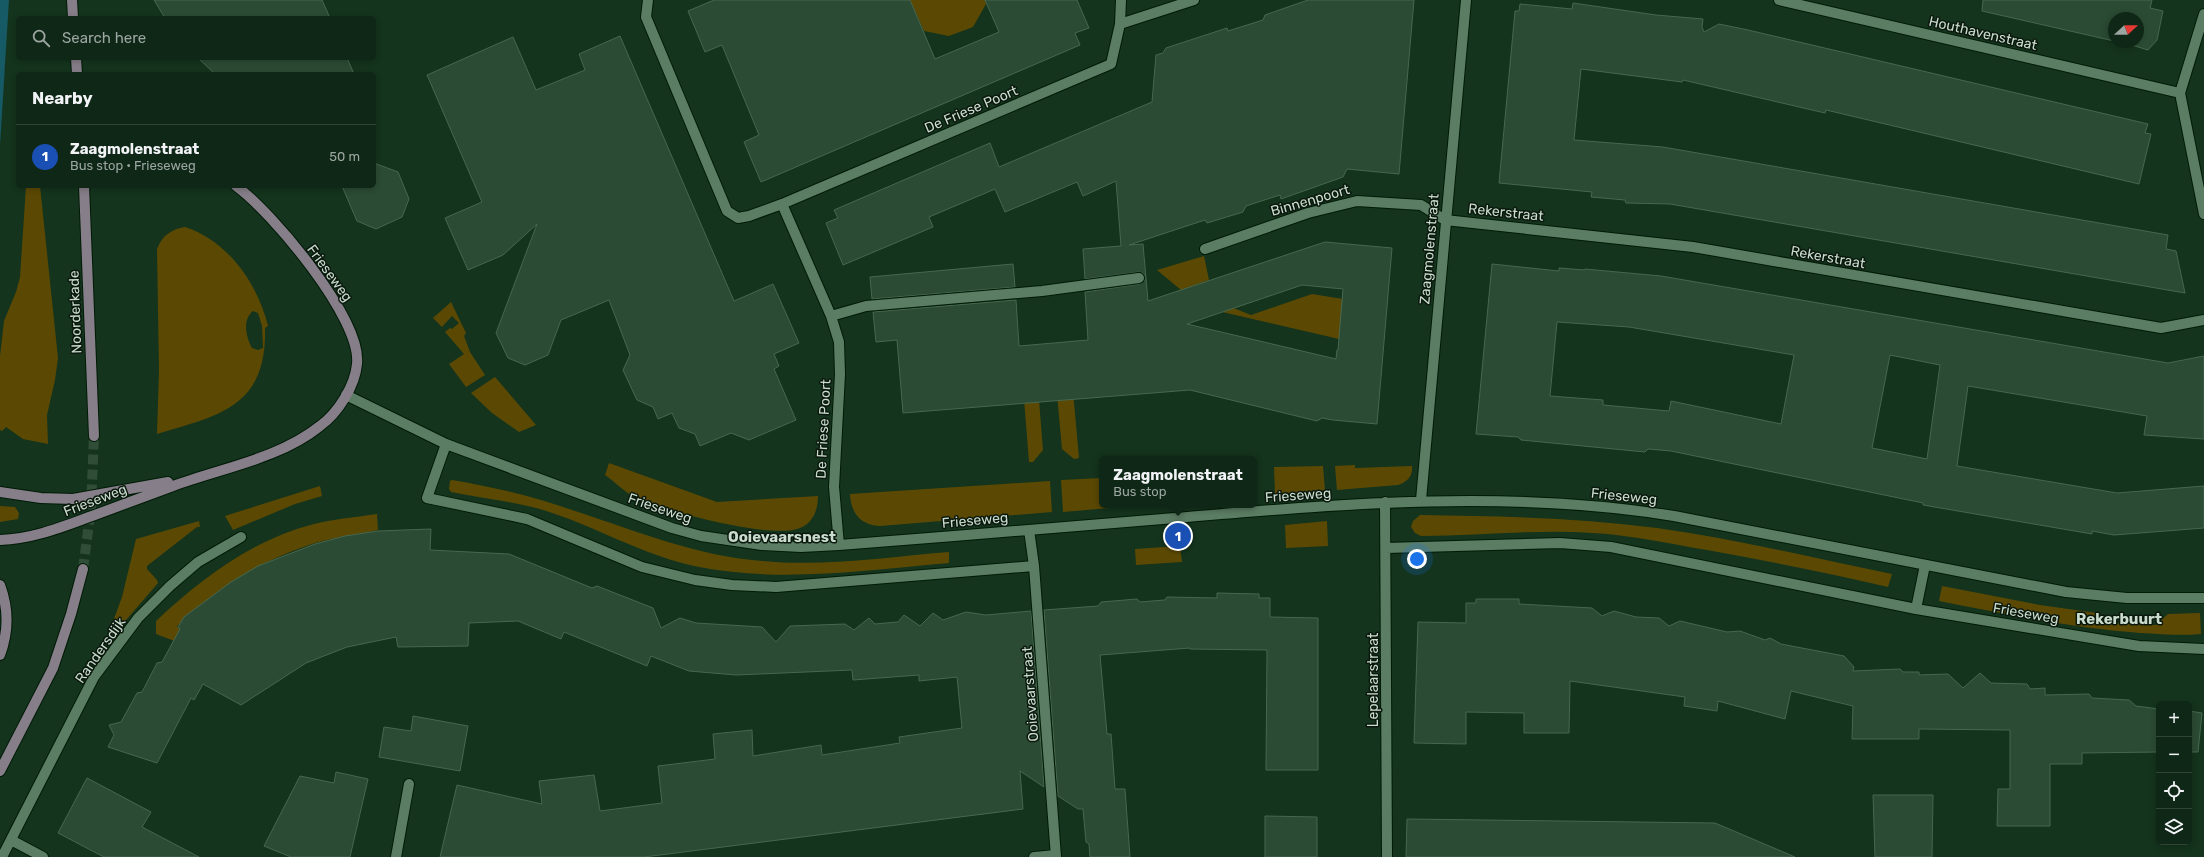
<!DOCTYPE html>
<meta charset="utf-8">
<style>
body{margin:0;font-family:Rubik,sans-serif;background:#182f1f;color:#f1f3f6}
.controls{position:absolute;right:12px;bottom:12px;display:grid;overflow:hidden;border-radius:6px;box-shadow:0 2px 6px #0003}
.controls button{width:36px;height:36px;display:grid;place-items:center;padding:0;border:0;border-bottom:1px solid #2f4435;background:#0f2716;color:#f1f3f6;font:20px sans-serif}
.compass{position:absolute;left:2108px;top:12px;width:36px;height:36px;border-radius:50%;background:#0f2716;box-shadow:0 2px 6px #0003;rotate:69deg}
.you{position:absolute;left:1417px;top:559px;width:14px;height:14px;margin:-10px;border:3px solid #fff;border-radius:50%;background:#1a73e8;box-shadow:0 0 0 6px #1a73e833}
.badge{display:grid;place-items:center;width:26px;height:26px;border-radius:50%;background:#0b8043;color:#fff;font-size:13px;font-weight:700}
.pin{position:absolute;translate:-50% -50%;border:2px solid #fff;box-shadow:0 1px 4px #0006}
.popup{position:absolute;left:1099px;top:456px;width:158px;height:52px;box-sizing:border-box;display:grid;place-content:center;border-radius:6px;background:#0f2716;filter:drop-shadow(0 1px 3px #0005);font-size:13px;white-space:nowrap;color:#9ba5a1}
.popup b{font-size:15px;color:#f1f3f6}
.popup::after{content:'';position:absolute;left:50%;top:100%;margin-left:-8px;border:8px solid transparent;border-top-color:#0f2716}
.list{margin:0;padding:0;list-style:none}
h2{display:flex;justify-content:space-between;align-items:center;height:52px;margin:0;padding:0 16px;font-size:17px}
h2 small{font-size:13px;font-weight:400;color:#9ba5a1}
.list li{display:grid;grid-template-columns:26px 1fr auto;gap:12px;align-items:center;box-sizing:border-box;height:64px;padding:0 16px;border-top:1px solid #2f4435}
.list b{display:block;font-size:15px;white-space:nowrap}
.list p{margin:0;font-size:13px;white-space:nowrap;color:#9ba5a1}
.list em{font-size:13px;font-style:normal;color:#9ba5a1}
.icon{flex:none;width:22px;height:22px;fill:none;stroke:currentColor;stroke-width:2;stroke-linecap:round;stroke-linejoin:round}
.map{position:relative;flex:none;width:2204px;height:857px;overflow:hidden}
.search{position:absolute;background:#0f2716;box-shadow:0 2px 6px #0003;left:16px;top:16px;width:360px;height:44px;display:flex;align-items:center;gap:10px;box-sizing:border-box;padding:0 14px;border-radius:6px;color:#9ba5a1;font-size:15px}
.panel{position:absolute;background:#0f2716;box-shadow:0 2px 6px #0003;left:16px;top:72px;width:360px;height:116px;border-radius:6px}
.map>svg:first-child{display:block}
.green{fill:#5b4903;fill-rule:evenodd}
.water{fill:#165a65}
.building{fill:#2b4b34;stroke:#47684f;fill-rule:evenodd}
.lines{fill:none;stroke-linecap:round;stroke-linejoin:round}
.secondary-tunnel{stroke:#2f4d37;stroke-width:10;stroke-dasharray:10 5;stroke-linecap:butt}
.street-casing{stroke:#001b07;stroke-width:12}
.secondary-casing{stroke:#001b07;stroke-width:12}
.street{stroke:#5b7d63;stroke-width:10}
.secondary{stroke:#867e88;stroke-width:10}
.labels{text-anchor:middle;stroke-width:3;stroke-linejoin:round;paint-order:stroke}
.street-label{font-size:14px;fill:#c9dccd;stroke:#0b180e}
.neighbourhood-label{font-size:15px;font-weight:bold;fill:#c9dccd;stroke:#0b180e}
</style>
<div class="map">
<svg width="2204" height="857" viewBox="0 0 2204 857">
<rect width="100%" height="100%" fill="#14341d"/>
<path class="green" d="M910,0H985L986,4L973,27L949,36L924,31Z
M26,186H40L58,358L55,380L47,415L48,444L23,439L6,427L2,431L0,430V356L4,321L16,292L20,277Z
M185,227C228,241 258,284 268,326L265,328C267,407 220,415 157,434L159,370L157,249C162,236 171,229 185,227ZM253,311L258,313L262,326L263,348L258,350L252,348C246,337 242,320 253,311Z
M1204,256L1209,280L1181,290L1157,270Z
M1312,294L1343,299L1339,339L1218,311L1231,307L1251,315Z
M451,302L466,333L464,336L470,352L485,375L466,387L449,364L464,354L445,332L450,328L452,329L459,323L452,316L442,327L433,318Z
M1071,369L1079,458L1074,459L1062,449L1055,373Z
M1022,374L1037,375L1043,450L1033,462H1029Z
M495,377L536,425L519,432L492,413L471,393Z
M609,463L717,502L818,496C818,510 813,523 800,528C772,540 665,511 637,498C625,493 615,482 605,475Z
M1355,465V468L1412,466C1413,476 1407,482 1398,485L1337,490L1335,466Z
M1323,466L1325,490L1275,494L1274,467Z
M1102,478V505H1145L1063,512L1061,480Z
M452,480C494,487 535,497 575,511C636,531 697,556 762,561C823,567 887,557 949,552V563C867,570 781,583 699,567C643,556 594,525 540,509C511,501 480,498 451,492L449,489L450,481Z
M1050,481L1052,512L880,526C860,525 851,513 850,494Z
M320,486L322,496L295,504L233,530L225,516Z
M0,506L15,507L19,513L18,519L0,522Z
M377,514L378,530C357,535 335,537 315,543C256,563 222,584 177,626L193,648L156,634V621C202,578 252,540 314,524C334,519 356,517 377,514Z
M1420,515C1499,516 1578,518 1657,528C1736,539 1814,558 1892,574L1888,587C1828,573 1768,561 1707,550C1670,544 1632,535 1593,533C1536,529 1479,536 1421,536L1415,533L1411,527L1413,521Z
M199,521L200,527H197L147,566V569L157,580L158,583L114,634L110,635L109,632L122,597L136,539Z
M1327,521L1328,546L1286,548L1285,525Z
M1180,546L1182,562L1136,565L1135,549Z
M1942,586L2040,605L2097,613L2107,623L2156,625L2168,614L2200,613L2201,634C2181,636 2161,634 2140,633C2072,628 2006,614 1939,601Z"/>
<path class="water" d="M0,0H9L0,145Z"/>
<path class="building" d="M154,0H322L330,18H165Z
M714,0H910L935,59L999,32L985,0H1077L1089,28L1075,33L1080,45L761,182L744,142L759,135L722,45L705,52L688,11Z
M1308,0H1414L1399,174L1347,169L1343,177L1295,194L1281,199L1280,195L1246,206L1243,212L1207,223L1205,220L1129,245L1143,244L1148,301L1325,242L1392,248L1377,424L1333,420L1322,418L1317,421L1190,390L903,413L897,340L876,342L873,312L1016,300L1019,346L1088,340L1085,292L1140,284L1145,280L1144,274L1139,272L1085,279L1083,249L1121,246L1116,181L1083,196L1077,182L1005,212L995,189L929,217L933,227L843,265L826,223L838,218L834,210L990,143L999,167L1152,102L1156,55L1163,53L1166,48L1227,28L1228,31L1263,20L1265,15ZM1302,285L1343,289L1338,350H1337L1336,359L1187,324Z
M1983,0H2152L2150,8L2163,11L2157,40L2148,50L2122,42H2138V18H2114V41L1982,11Z
M1573,3L1656,15L1703,19L1702,27L1704,32L1719,24L1748,30L2148,124L2145,133L2151,134L2139,184L1826,110L1825,113L1683,80L1682,82L1581,69L1574,140L1663,147L2168,235L2166,249L2176,251L2185,293L1670,204L1626,203L1625,200L1591,197L1592,192L1499,183L1515,11H1519L1520,4L1572,9Z
M620,36L734,301L773,284L799,343L774,354L779,366L774,369L796,420L749,440L731,433L700,446L695,434L679,428L672,413L658,419L653,407L637,400L623,370L630,355L609,300L561,320L548,355L525,365L508,358L496,333L537,224L503,255L468,270L445,218L482,202L427,75L513,37L536,90L585,70L579,54Z
M198,58H347L354,74H215Z
M374,163L398,172L409,199L402,217L376,229L357,221L342,186H374Z
M1013,264L1015,287L872,299L870,277Z
M1492,264L1559,271V268L1585,270V269L1661,276L2168,363L2204,356V439L2144,435L2147,416L1968,386L1957,466L2117,493L2204,486V528L2114,535L2092,531V534L1923,505V503L1671,451L1648,449L1645,452L1521,440L1518,437L1476,434ZM1557,322L1629,327L1794,355L1781,424L1671,401L1669,411L1603,405V400L1550,396ZM1890,355L1940,365L1927,459L1872,448Z
M431,529L430,550L509,554L592,588L597,586L653,608L661,628L680,618L696,623L762,627L776,642L790,626L845,624L854,630L869,618L875,624L886,623L898,622L904,615L920,626L933,613L943,620L966,612L986,615L1031,611L1044,787L1020,771L1023,809L644,857H440L457,785L542,804L539,781L594,775L600,811L662,803L658,766L715,759L713,734L752,730L753,756L821,745L822,755L900,743L899,737L962,728L957,677L919,681V675L853,680L852,670L736,675L689,671L651,656L647,666L564,632L561,639L518,621L469,623L468,646L398,647L396,637L347,647L306,663L241,705L203,684L194,700L191,698L157,763L108,747L114,735L109,725L121,722L137,693L142,692L157,663L162,662L180,629L178,627L184,617L231,582L258,566L315,544L345,536L378,531Z
M1217,593L1259,594V598H1270V617L1318,618V770H1266L1267,650L1190,649V648L1100,655L1107,734H1111L1115,789H1125L1130,857H1090L1089,844L1086,842L1083,809H1078L1058,796L1044,610L1098,606L1101,602L1137,599L1140,602L1152,601L1165,600L1167,597L1217,598Z
M1476,599H1519V604L1592,608L1602,616L1614,611L1636,617L1659,618L1669,626L1680,621L1727,632L1740,631L1765,640L1770,638L1781,644L1844,656L1854,667L1853,671L1900,669L1903,672H1919V675L1948,674L1963,688L1980,673L1991,683L2027,684L2030,689L2045,688V695L2089,694L2092,698L2129,700L2136,706L2159,709V752L2082,753V764H2050V826H1997L1998,789H2010V730L1919,729V739H1852L1853,706L1791,691L1785,719L1718,701L1717,711L1684,706L1685,697L1570,681L1569,733H1524V713L1466,712V744L1414,743L1418,622L1466,623V603H1476Z
M2189,711L2202,713L2198,752H2189Z
M413,716L468,726L460,771L379,757L384,727L411,731Z
M336,772L368,779L350,857H291L264,846L300,776L334,783Z
M87,778L151,812L142,827L199,857H104L58,833Z
M1873,795H1933L1932,857H1875Z
M1265,816L1317,817V857H1265Z
M1407,819L1715,823L1795,857H1406Z"/>
<g class="lines">
<path class="secondary-tunnel" d="M83,569L91,508L94,436"/>
<g class="street-casing">
<path id="street" d="M648,0L646,17L727,211L738,218L749,216L782,204L1111,64L1120,24L1121,0
M1779,0L2180,93
M2204,14L2180,93L2204,214
M1120,24L1194,0
M782,204L831,316L839,342L840,374L834,487L839,545
M1205,249L1308,213L1357,201L1421,205L1445,220L1693,247L2161,328L2204,320
M831,316L866,306L1042,291L1139,278
M346,395L446,444L672,528L701,536L762,545L801,547L839,545C951,536 1063,528 1175,518C1341,504 1509,489 1674,516L2066,592L2127,598H2204
M446,444L427,498L527,519L642,567L695,580L732,585L776,587L1034,566
M1421,500L1466,0
M1385,502L1387,857
M1029,530L1034,566L1056,857
M1386,548L1560,543L1611,547L1916,609L2139,646L2204,649
M1916,609L1925,565
M11,840L43,857
M2,857L94,677L138,618L170,586L198,562L241,537
M396,857L409,784
M1034,857L1056,855"/>
</g>
<g class="secondary-casing">
<path id="secondary" d="M72,0L73,18
M76,58L77,74
M84,186L94,436
M0,492L41,498L73,499L168,482
M0,540C33,539 62,527 92,516C119,506 146,496 173,486C221,468 279,459 320,426C338,413 355,386 357,364C362,319 272,212 236,186
M0,585C9,609 9,631 0,655
M0,771L53,668L71,614L83,569"/>
</g>
<use href="#street" class="street"/>
<use href="#secondary" class="secondary"/>
</g>
<g class="labels">
<g class="street-label">
<text transform="translate(1983 33) rotate(13)" y="5">Houthavenstraat</text>
<text transform="translate(971 109) rotate(-23)" y="5">De Friese Poort</text>
<text transform="translate(1310 200) rotate(-16)" y="5">Binnenpoort</text>
<text transform="translate(1506 212) rotate(6)" y="5">Rekerstraat</text>
<text transform="translate(1429 249) rotate(-85)" y="5">Zaagmolenstraat</text>
<text transform="translate(1828 257) rotate(10)" y="5">Rekerstraat</text>
<text transform="translate(330 273) rotate(54)" y="5">Frieseweg</text>
<text transform="translate(75 312) rotate(-92)" y="5">Noorderkade</text>
<text transform="translate(823 429) rotate(-87)" y="5">De Friese Poort</text>
<text transform="translate(1298 495) rotate(-4)" y="5">Frieseweg</text>
<text transform="translate(1624 496) rotate(6)" y="5">Frieseweg</text>
<text transform="translate(95 500) rotate(-21)" y="5">Frieseweg</text>
<text transform="translate(660 508) rotate(19)" y="5">Frieseweg</text>
<text transform="translate(975 520) rotate(-5)" y="5">Frieseweg</text>
<text transform="translate(2026 613) rotate(10)" y="5">Frieseweg</text>
<text transform="translate(100 650) rotate(-55)" y="5">Randersdijk</text>
<text transform="translate(1373 680) rotate(-90)" y="5">Lepelaarstraat</text>
<text transform="translate(1030 694) rotate(-94)" y="5">Ooievaarstraat</text>
</g>
<g class="neighbourhood-label">
<text x="782" y="542">Ooievaarsnest</text>
<text x="2119" y="624">Rekerbuurt</text>
</g>
</g>
</svg>
<div class="controls">
<button>+</button>
<button>−</button>
<button><svg class="icon" aria-label="locate" viewBox="0 0 24 24"><circle cx="12" cy="12" r="6"/><path d="M12 2v4M12 18v4M2 12h4M18 12h4"/></svg></button>
<button><svg class="icon" aria-label="layers" viewBox="0 0 24 24"><path d="M12 4l9 5-9 5-9-5zM3 14l9 5 9-5"/></svg></button>
</div>
<svg class="compass" viewBox="-18 -18 36 36"><path d="M0-13l5 13h-10z" fill="#e53935"/><path d="M0 13l5-13h-10z" fill="#9ba5a1"/></svg>
<div class="you"></div>
<div class="pin badge" style="left:1178px;top:536px;background:#1a4fb4">1</div>
<div class="popup"><b>Zaagmolenstraat</b>Bus stop</div>
<div class="search"><svg class="icon" aria-label="search" viewBox="0 0 24 24"><circle cx="10" cy="10" r="6"/><path d="M15 15l6 6"/></svg>Search here</div>
<section class="panel">
<h2>Nearby<small></small></h2>
<ul class="list">
<li><span class="badge" style="background:#1a4fb4">1</span><div><b>Zaagmolenstraat</b><p>Bus stop · Frieseweg</p></div><em>50 m</em></li>
</ul>
</section>
</div>
